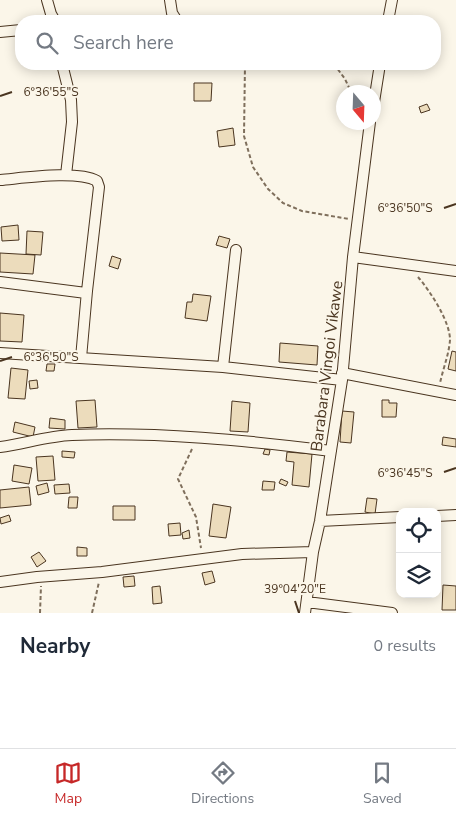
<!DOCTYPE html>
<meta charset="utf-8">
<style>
body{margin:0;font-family:"Nunito Sans",sans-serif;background:#f2f2f3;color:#1f2937}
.controls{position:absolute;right:15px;bottom:15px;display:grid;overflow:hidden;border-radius:10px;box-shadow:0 2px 12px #0003}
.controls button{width:45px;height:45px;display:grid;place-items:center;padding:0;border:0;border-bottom:1px solid #e0e1e3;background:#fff;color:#1f2937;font:25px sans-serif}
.compass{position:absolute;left:336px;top:85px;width:45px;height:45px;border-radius:50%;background:#fff;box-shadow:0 2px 12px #0003;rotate:161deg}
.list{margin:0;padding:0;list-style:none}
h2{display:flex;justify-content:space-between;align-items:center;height:65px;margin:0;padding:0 20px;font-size:21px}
h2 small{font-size:16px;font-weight:400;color:#747a83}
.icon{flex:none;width:28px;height:28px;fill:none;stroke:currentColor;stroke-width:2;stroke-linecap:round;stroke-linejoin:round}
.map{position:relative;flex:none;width:456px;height:613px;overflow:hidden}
.search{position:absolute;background:#fff;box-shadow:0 2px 12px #0003;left:15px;right:15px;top:15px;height:55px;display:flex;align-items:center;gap:12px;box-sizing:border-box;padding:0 18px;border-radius:20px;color:#747a83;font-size:19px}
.sheet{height:135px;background:#fff}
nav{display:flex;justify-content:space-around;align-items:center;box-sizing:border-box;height:70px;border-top:1px solid #e0e1e3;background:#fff;font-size:14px;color:#747a83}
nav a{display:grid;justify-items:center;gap:2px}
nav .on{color:#c62828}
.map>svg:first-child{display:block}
.building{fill:#ecdcbc;stroke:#4a3520}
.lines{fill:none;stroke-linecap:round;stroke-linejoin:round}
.minor-casing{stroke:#4a3520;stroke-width:12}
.path{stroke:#7f6f5c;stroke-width:2;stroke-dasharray:4 2.5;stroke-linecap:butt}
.minor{stroke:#fbf6e9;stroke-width:10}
.ticks{fill:none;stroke:#4a3520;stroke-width:2}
.labels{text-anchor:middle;stroke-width:4;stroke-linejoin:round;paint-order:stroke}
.street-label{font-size:16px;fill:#4a3520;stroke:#fbf6e9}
.ticks-label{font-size:12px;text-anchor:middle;fill:#4a3520;stroke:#fbf6e9;stroke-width:4;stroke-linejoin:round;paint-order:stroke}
</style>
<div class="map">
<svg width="456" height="613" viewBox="0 0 456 613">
<rect width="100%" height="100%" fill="#fbf6e9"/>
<path class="building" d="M194,83H212L211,101H194Z
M427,104L430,110L421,113L419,107Z
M233,128L235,145L219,147L217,131Z
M18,225L19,240L2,241L1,227Z
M27,231L43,232L41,255L26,254Z
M219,236L230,239L227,248L216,245Z
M0,253L35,255L33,274L0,272Z
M112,256L121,259L118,269L109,266Z
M193,294L211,296L207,321L185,318L187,302H192Z
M0,313L24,315L22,342L0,341Z
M280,343L318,346L317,365L279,362Z
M452,351L456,352V371L448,369Z
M47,364H55L54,371H46Z
M11,368L28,370L25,399L8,398Z
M37,380L38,388L30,389L29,381Z
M95,400L97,427L78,428L76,401Z
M382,400H389V403H397L396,417H382Z
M232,401L250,403L248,432L230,431Z
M342,411L354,412L351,443L340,442Z
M50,418L65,420V429L49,428Z
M15,422L35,427L33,437L13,432Z
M443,437L456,439V447L442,445Z
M265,449L270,450L269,455L263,454Z
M62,451L75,452L74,458L62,457Z
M287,452L312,454L309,487L292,485L294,462L286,461Z
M53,456L55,480L38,481L36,457Z
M14,465L32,468L29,484L12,481Z
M281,479L288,482L286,486L279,483Z
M263,481L275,482L274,490H262Z
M47,483L49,492L38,495L36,486Z
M69,484L70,493L55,494L54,485Z
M29,487L31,505L0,508V490Z
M69,497H78L77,508H68Z
M367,498L377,499L375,514L365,512Z
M213,504L231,507L226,538L209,536Z
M113,506H135V520H113Z
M9,515L11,521L1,524L0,518Z
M180,523L181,535L169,536L168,524Z
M189,530L190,538L183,539L182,533Z
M77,547L87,548V556H77Z
M39,552L46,561L37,567L31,557Z
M212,571L215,582L205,585L202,573Z
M134,576L135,586L124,587L123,577Z
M443,585L456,586V610H442Z
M160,586L162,603L153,604L152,587Z"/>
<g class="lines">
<g class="minor-casing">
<path id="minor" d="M47,0L51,14L55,21
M170,0L172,13L177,21
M388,21L392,0
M0,32L21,30
M62,64L71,100L72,122L66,175
M374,102L380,64
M0,180C24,178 77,170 97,181L99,187L87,291L81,358
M353,257L456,271
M0,282L86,293
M0,353L223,367L342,380
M223,367L236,250
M342,373L456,395
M0,447C24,444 47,436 72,435C159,432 245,440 331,451
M437,516L456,515
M320,521L400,517
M0,582L37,577L102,572L242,554L313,552
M307,602L392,613
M305,613L313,552L320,521L342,380L353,257L370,122"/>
</g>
<path class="path" d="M245,64L244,136L253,167L268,189L283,203L302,211L349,219
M334,64L345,79L351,92
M418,277C430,291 450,321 450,340C449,354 443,369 440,383
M192,449L178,479L196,517L201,548
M40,613L41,586
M92,613L99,582"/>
<use href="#minor" class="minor"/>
</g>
<path class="ticks" d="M0,96L12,92M444,208L456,204M0,361L12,357M444,472L456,468M295,601L299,613"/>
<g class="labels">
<g class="street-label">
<text transform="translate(326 366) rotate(-83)" y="6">Barabara Vingoi Vikawe</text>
</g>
</g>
<g class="ticks-label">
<text x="51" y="96">6°36'55"S</text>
<text x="405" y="212">6°36'50"S</text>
<text x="51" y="361">6°36'50"S</text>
<text x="405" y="477">6°36'45"S</text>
<text x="295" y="593">39°04'20"E</text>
</g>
</svg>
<div class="controls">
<button><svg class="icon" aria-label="locate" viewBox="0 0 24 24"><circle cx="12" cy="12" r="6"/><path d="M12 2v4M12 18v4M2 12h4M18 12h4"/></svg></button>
<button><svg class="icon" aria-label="layers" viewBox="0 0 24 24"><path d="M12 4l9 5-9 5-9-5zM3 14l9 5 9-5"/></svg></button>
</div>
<svg class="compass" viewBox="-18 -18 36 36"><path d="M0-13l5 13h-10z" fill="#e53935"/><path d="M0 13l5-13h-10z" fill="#747a83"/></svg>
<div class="search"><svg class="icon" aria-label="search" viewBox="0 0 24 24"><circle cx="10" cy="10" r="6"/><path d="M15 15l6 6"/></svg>Search here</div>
</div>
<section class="sheet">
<h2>Nearby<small>0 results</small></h2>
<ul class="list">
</ul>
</section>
<nav>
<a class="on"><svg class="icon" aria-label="map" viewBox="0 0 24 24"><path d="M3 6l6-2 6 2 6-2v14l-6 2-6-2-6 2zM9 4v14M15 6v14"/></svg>Map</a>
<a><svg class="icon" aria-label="directions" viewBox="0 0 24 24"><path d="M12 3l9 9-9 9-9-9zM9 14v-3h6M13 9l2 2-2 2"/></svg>Directions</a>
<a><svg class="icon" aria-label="saved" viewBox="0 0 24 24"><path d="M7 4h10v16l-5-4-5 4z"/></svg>Saved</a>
</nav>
